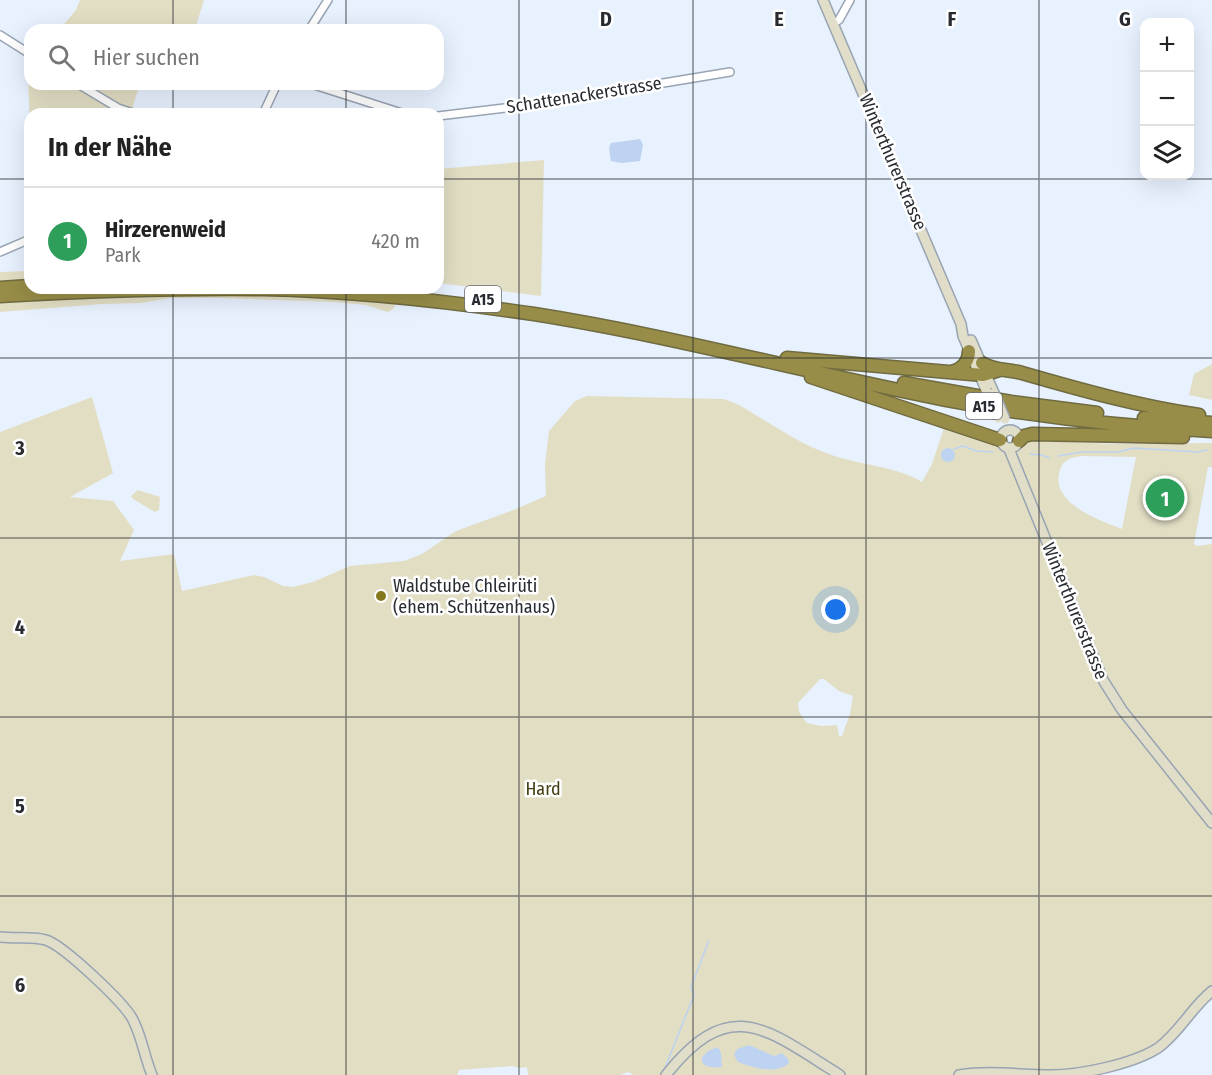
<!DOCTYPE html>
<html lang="de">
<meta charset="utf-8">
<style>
body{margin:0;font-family:"Fira Sans Condensed",sans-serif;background:#f2f2f2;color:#222}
.controls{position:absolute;right:18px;top:18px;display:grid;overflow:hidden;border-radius:12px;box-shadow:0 6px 24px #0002}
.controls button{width:54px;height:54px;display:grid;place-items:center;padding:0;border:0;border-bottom:2px solid #e0e0e0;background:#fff;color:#222;font:30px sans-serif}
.you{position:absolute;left:836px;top:610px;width:21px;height:21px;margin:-15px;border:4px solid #fff;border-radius:50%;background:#1a73e8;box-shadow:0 0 0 9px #1a73e833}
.badge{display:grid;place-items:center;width:39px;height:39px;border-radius:50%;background:#ea580c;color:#fff;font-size:20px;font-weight:700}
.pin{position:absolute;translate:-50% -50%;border:3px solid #fff;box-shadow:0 2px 6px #0006}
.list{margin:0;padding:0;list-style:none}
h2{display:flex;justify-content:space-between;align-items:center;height:78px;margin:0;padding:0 24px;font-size:26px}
h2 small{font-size:20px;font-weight:400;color:#767676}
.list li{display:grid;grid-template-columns:39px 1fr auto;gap:18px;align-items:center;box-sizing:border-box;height:108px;padding:0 24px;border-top:2px solid #e0e0e0}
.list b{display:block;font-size:22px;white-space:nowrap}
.list p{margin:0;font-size:20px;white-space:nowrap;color:#767676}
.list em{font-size:20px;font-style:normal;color:#767676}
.icon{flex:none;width:33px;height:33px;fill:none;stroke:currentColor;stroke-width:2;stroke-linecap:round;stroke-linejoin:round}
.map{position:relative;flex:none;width:1212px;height:1075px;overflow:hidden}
.search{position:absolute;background:#fff;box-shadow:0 6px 24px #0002;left:24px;top:24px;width:420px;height:66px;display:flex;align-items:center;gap:15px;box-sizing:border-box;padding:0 21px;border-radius:18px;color:#767676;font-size:22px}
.panel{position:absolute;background:#fff;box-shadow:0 6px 24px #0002;left:24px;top:108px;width:420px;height:186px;border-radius:18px}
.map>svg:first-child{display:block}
.green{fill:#e2dec4;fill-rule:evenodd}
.water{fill:#bed3f1}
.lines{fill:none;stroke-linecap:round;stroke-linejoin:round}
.stream{stroke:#bed3f1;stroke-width:1.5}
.street-casing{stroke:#99a4b3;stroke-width:10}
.secondary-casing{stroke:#99a4b3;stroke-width:12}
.highway-casing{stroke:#706b40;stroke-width:15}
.street{stroke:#fff;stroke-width:7}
.secondary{stroke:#e0ddc8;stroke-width:9}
.highway{stroke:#978d48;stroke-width:12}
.secondary-bridge-casing{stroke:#99a4b3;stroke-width:12;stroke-linecap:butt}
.secondary-bridge{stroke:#e0ddc8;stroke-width:9}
.grid{fill:none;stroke:#282c32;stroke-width:1.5;stroke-opacity:0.55}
.poi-dot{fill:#85791d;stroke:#fff;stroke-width:2}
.labels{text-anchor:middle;stroke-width:5;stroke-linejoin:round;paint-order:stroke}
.shield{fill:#fff;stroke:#686b70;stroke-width:1.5}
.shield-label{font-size:16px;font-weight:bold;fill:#282c32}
.street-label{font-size:18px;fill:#282c32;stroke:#fff}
.poi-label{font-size:18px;fill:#282c32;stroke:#fff;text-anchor:start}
.park-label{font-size:18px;fill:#443e12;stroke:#fff}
.grid-label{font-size:20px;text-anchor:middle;font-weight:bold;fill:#282c32;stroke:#fff;stroke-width:5;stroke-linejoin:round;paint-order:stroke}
</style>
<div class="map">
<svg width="1212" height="1075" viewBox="0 0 1212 1075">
<rect width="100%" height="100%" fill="#e8f1fe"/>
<path class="green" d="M80,0H204L195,29L199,30H59L76,10Z
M27,52L30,53V84H140L131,112L136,114H30V127Z
M544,160L541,296L438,283V169Z
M30,271V281L0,283V272Z
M210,293L320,296L393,302L395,306L393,309L388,312L366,305L334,302L217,298H171L141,303L102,304L0,312V303L102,295Z
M1212,364V400L1189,395L1194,374Z
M587,396L723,399C739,403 750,412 764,420C785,433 806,446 829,454C858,465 897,466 922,482L932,464L945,425L997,443L1004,451L1007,448L1012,449L1029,440L1112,444L1212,443V467H1208L1194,544L1197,546L1212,544V991L1146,1055L1073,1073L959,1075H634L628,1072L620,1075H528L527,1067L520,1068L512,1066L459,1070L457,1075H0V432L92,397L113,473L70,497L113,501L134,530L120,561L174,554L182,591L254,575L264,577L283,586L293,587L313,582L350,566L404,561L422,554L456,531L511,511L546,496L545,464L549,431L575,401ZM1082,456L1136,457L1122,529C1099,520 1049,503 1060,470C1063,459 1073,457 1082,456ZM820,679H824L839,691L853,696L850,714L842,736H839L837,725L821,726L807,723L799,712L798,703Z
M138,490L160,497L159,510L155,512L133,499L131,496Z"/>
<path class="water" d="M640,139L643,145L640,161L622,163L611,161L609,148L611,143Z
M941 455a7 7 0 1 1 14 0a7 7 0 1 1-14 0Z
M749,1045L774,1056L782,1053L788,1059L789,1063C777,1075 754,1068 738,1062L734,1055L737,1049Z
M718,1047L721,1053L722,1067C715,1067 707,1069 702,1062V1057L708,1051Z"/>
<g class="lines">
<path class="stream" d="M954,449L963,446L976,451L993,452
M1030,454L1042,455L1049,458
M1058,456L1082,452H1117L1134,448L1198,452L1207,450
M665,1068L694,995L691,987L709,940"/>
<g class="street-casing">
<path id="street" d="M834,23L839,20L850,0
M309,30L328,0
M0,35L30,54
M78,84L118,108L136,114
M311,84L405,114
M263,114L277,84
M438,116L530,105L730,72
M0,252L30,239"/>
</g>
<g class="secondary-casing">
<path id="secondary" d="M823,0L961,324L963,336L986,390
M971,340L994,393
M1001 439a9 9 0 1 1 18 0a9 9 0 1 1-18 0Z
M1009,449L1103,680L1122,710L1212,823
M0,937C15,939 32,936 46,940C64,946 122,1001 132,1018C142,1036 144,1056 152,1075
M666,1075C731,993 767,1030 840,1075
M959,1075C990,1070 1020,1075 1051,1075C1081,1075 1133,1064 1158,1048C1180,1032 1191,1008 1212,991"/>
</g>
<g class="highway-casing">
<path id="highway" d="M0,288L30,286
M0,296C88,291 176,288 264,289C355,291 445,301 534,314C680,337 822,377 968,404C1048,418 1130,427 1212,431
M787,358L983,375L999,370
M982,363C994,371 1008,369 1022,373C1081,390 1138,406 1199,415
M952,372C962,369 969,362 969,351
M811,377L1000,440
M904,383L1011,402L1097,413
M1144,418L1212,423
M1019,441L1024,436L1032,434L1183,437"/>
</g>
<use href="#street" class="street"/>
<use href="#secondary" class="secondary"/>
<use href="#highway" class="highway"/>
<g class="secondary-bridge-casing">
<path id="secondary-bridge" d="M986,390L998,418
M994,393L1005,419"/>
</g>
<use href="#secondary-bridge" class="secondary-bridge"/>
</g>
<path class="grid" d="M173,0V30M346,0V30M519,0V1075M693,0V1075M866,0V1075M1039,0V1075M173,84V114M346,84V114M0,179H30M438,179H1212M173,288V1075M346,288V1075M0,358H1212M0,538H1212M0,717H1212M0,896H1212"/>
<circle class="poi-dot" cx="381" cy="596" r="6"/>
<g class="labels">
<g class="shield">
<rect x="465" y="286" width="36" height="26" rx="4.5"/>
<rect x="966" y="393" width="36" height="26" rx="4.5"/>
</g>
<g class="shield-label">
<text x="483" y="305">A15</text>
<text x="984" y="412">A15</text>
</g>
<g class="street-label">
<text transform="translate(584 95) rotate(-9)" y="6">Schattenackerstrasse</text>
<text transform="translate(893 162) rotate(67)" y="6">Winterthurerstrasse</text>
<text transform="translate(1075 611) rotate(68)" y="6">Winterthurerstrasse</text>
</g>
<g class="poi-label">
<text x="393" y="592">Waldstube Chleirüti<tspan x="393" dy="21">(ehem. Schützenhaus)</tspan></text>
</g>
<g class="park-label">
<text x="543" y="795">Hard</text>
</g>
</g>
<g class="grid-label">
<text x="606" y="26">D</text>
<text x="779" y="26">E</text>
<text x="952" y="26">F</text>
<text x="1125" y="26">G</text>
<text x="20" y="455">3</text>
<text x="20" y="634">4</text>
<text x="20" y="813">5</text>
<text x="20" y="992">6</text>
</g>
</svg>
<div class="controls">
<button>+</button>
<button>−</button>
<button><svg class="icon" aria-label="layers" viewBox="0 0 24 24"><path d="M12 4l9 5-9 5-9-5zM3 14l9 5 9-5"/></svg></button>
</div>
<div class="you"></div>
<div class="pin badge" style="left:1165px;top:498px;background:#2e9e5b">1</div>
<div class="search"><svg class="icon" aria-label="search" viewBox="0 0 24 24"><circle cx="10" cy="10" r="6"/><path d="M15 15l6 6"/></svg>Hier suchen</div>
<section class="panel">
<h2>In der Nähe<small></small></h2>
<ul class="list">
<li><span class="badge" style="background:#2e9e5b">1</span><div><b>Hirzerenweid</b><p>Park</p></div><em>420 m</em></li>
</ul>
</section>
</div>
